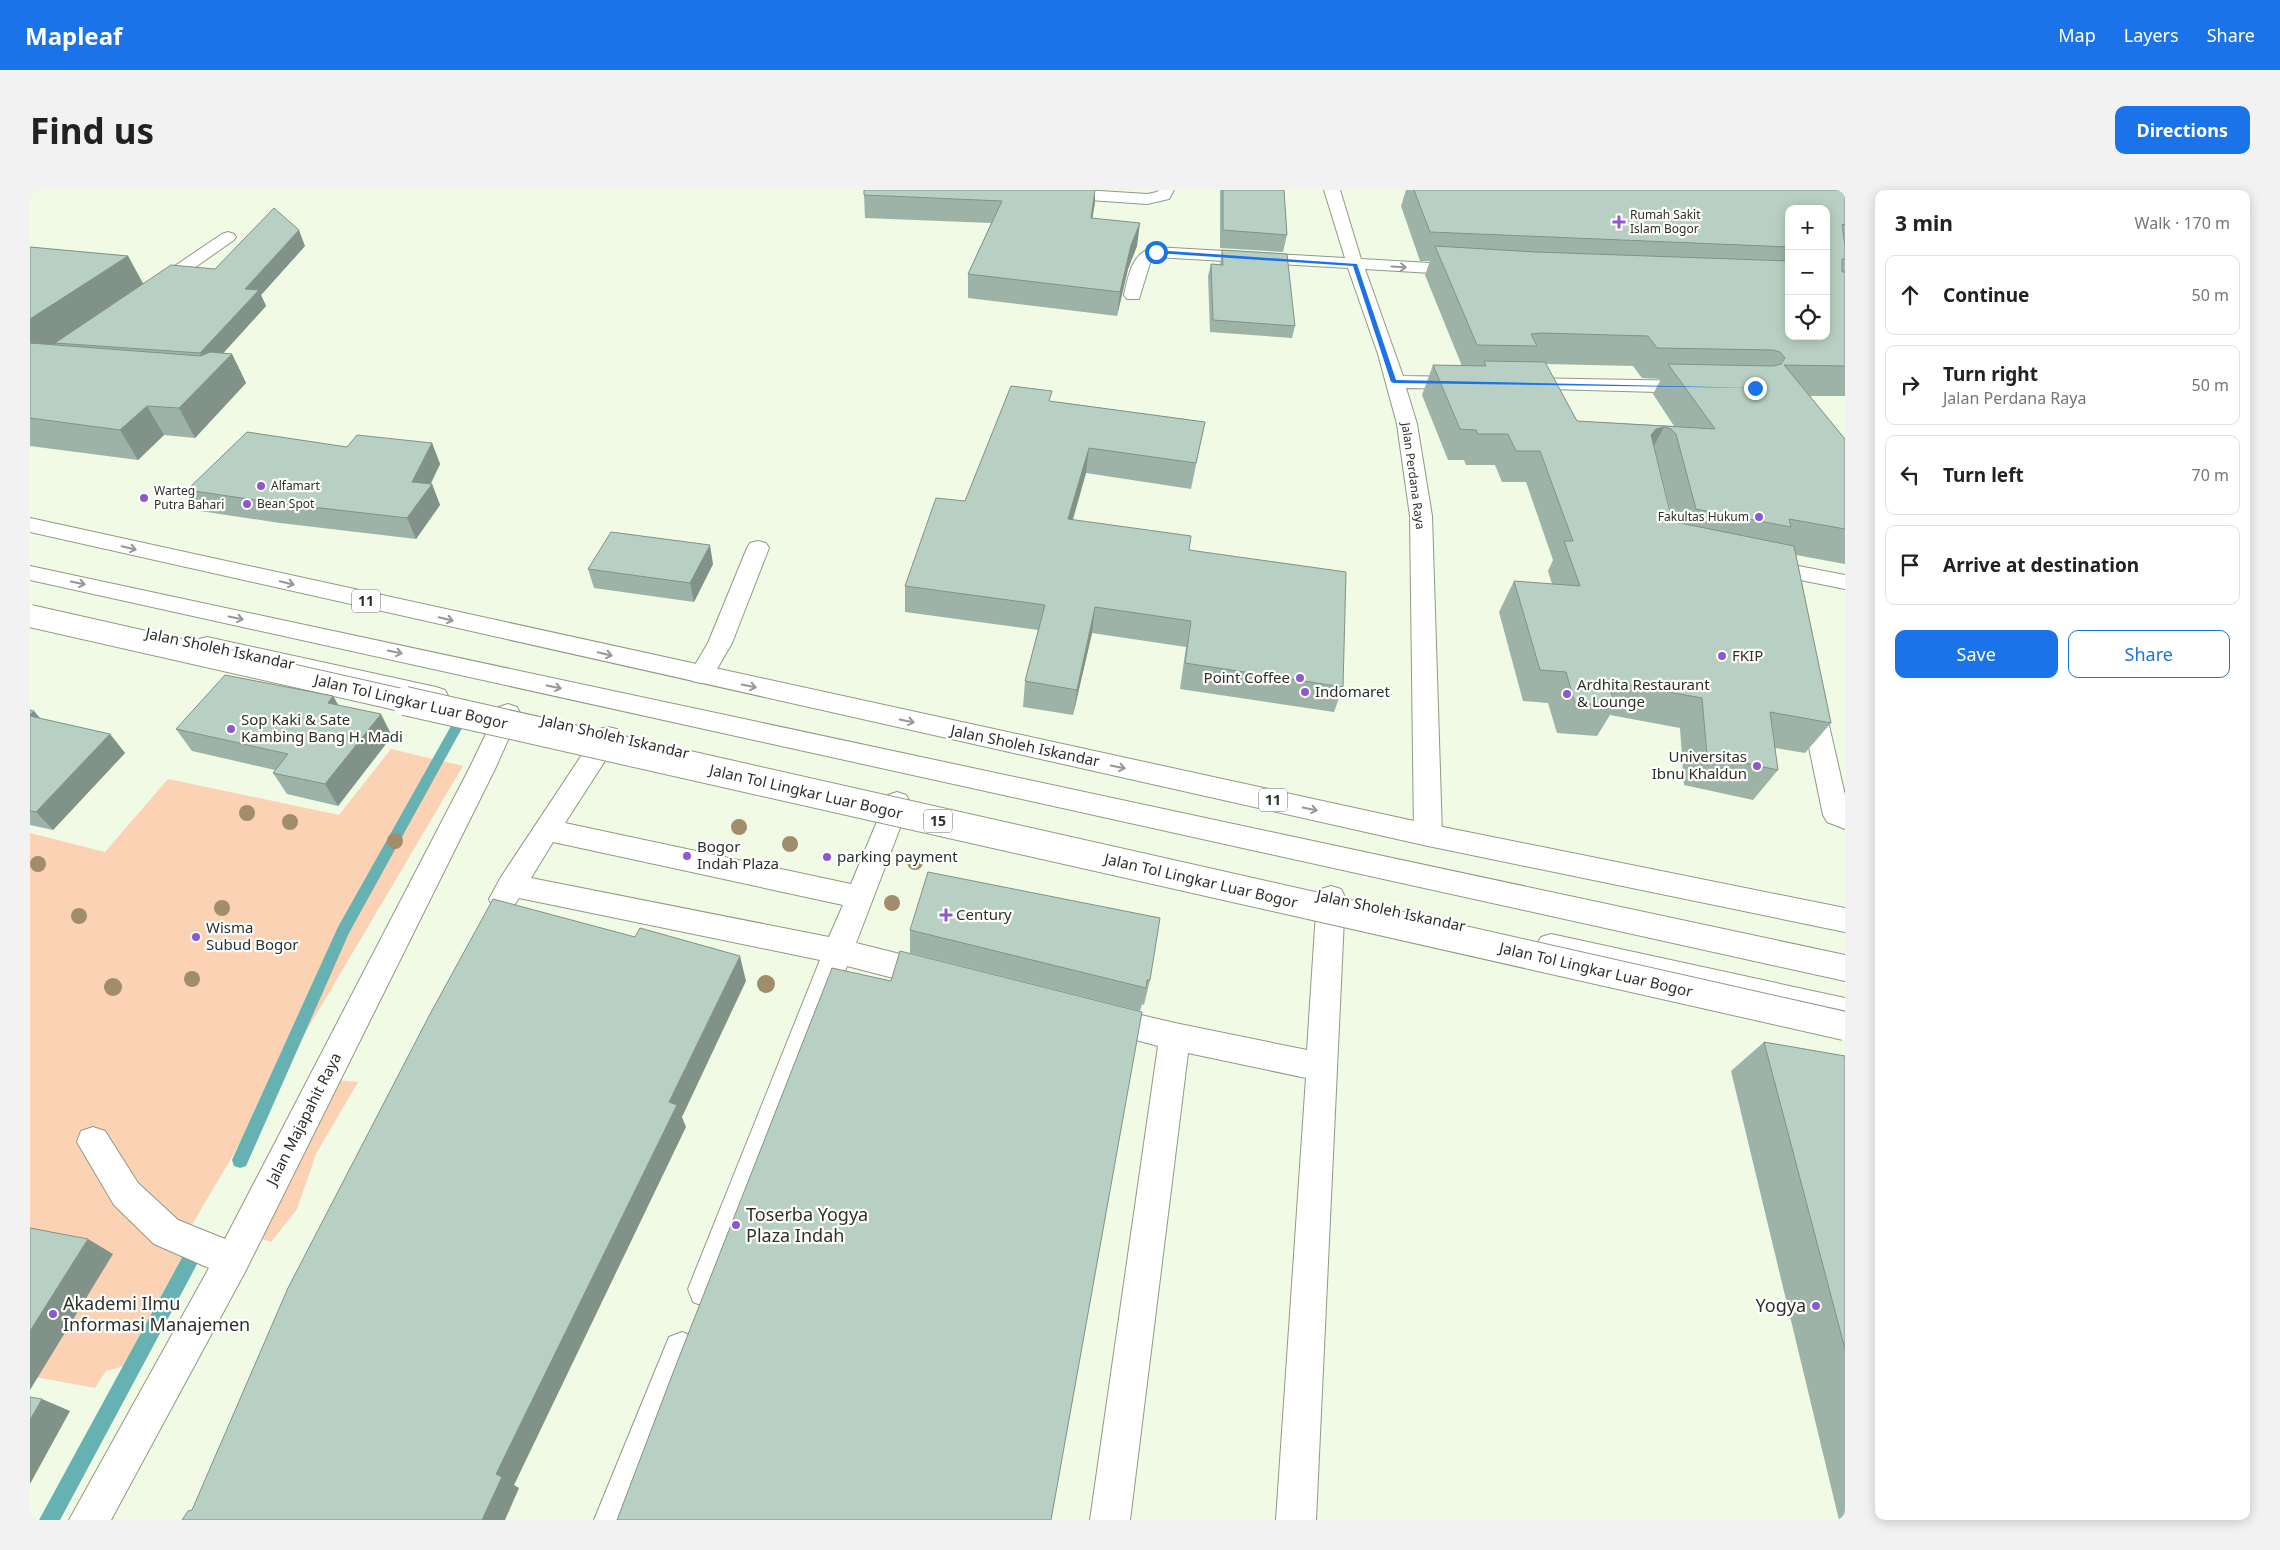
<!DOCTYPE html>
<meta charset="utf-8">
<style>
body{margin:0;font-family:"Noto Sans",sans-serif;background:#f2f2f2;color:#222}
.controls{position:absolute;right:15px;top:15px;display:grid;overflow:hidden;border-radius:10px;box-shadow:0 2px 12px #0003}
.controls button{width:45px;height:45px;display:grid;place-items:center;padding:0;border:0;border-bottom:1px solid #e0e0e0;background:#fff;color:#222;font:25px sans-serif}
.stop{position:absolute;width:15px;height:15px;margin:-11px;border:4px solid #1a73e8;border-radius:50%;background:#fff}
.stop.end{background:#1a73e8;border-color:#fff;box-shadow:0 1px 5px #0008}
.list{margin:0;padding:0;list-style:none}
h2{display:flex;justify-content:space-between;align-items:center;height:65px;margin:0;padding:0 20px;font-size:21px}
h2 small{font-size:16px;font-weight:400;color:#767676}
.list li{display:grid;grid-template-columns:32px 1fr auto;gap:15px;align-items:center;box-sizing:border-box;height:80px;margin:0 10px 10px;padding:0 10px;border:1px solid #e0e0e0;border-radius:10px}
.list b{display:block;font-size:19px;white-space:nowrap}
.list p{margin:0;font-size:16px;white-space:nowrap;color:#767676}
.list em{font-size:16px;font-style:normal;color:#767676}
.actions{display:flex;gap:10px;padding:15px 20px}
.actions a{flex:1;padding:11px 0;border:1px solid #1a73e8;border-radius:10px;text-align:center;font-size:18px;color:#1a73e8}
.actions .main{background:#1a73e8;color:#fff}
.icon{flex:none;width:28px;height:28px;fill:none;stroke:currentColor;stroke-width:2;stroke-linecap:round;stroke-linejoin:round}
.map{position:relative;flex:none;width:1815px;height:1330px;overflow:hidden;border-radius:10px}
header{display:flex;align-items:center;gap:30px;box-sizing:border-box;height:70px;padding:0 25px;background:#1a73e8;color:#fff}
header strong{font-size:24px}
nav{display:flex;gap:28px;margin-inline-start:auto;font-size:18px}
.intro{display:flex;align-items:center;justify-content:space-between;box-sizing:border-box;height:120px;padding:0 30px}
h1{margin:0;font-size:35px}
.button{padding:12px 22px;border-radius:10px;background:#1a73e8;color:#fff;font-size:18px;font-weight:700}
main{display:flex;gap:30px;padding:0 30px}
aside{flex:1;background:#fff;border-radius:10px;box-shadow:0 2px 12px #0003}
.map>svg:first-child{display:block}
.green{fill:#fbd2b4}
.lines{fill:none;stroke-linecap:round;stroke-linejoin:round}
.stream{fill:#66b1b2;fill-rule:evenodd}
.minor-casing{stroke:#909985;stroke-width:2}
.highway-casing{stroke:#909985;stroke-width:2}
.minor{fill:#fff;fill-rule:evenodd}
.highway{fill:#fff;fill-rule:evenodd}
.highway-bridge-far1-casing{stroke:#909985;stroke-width:24;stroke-linecap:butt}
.highway-bridge-casing{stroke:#909985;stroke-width:30;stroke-linecap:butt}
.highway-bridge-far1{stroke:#fff;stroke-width:22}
.highway-bridge{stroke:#fff;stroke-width:28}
.tree{fill:#a18d6b}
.wall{fill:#9eb3a8;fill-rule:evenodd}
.shaded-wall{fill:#819288}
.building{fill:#b8d0c3;stroke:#819288}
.oneway{stroke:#969894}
.route{fill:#1a73e8}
.poi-dot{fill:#8d58d0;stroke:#fff;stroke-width:2}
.labels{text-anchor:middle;stroke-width:4.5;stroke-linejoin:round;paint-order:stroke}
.far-poi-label{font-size:12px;fill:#2c3028;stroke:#fff;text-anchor:start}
.far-street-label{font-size:12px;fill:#2c3028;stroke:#fff}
.shield{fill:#fff;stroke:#6b6e68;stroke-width:1}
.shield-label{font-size:14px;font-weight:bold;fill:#2c3028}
.street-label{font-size:15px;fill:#2c3028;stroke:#fff}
.poi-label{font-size:15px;fill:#2c3028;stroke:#fff;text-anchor:start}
.near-poi-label{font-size:18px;fill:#2c3028;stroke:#fff;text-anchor:start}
</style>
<header>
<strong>Mapleaf</strong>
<nav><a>Map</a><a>Layers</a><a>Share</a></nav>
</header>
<div class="intro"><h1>Find us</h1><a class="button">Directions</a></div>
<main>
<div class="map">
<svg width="1815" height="1330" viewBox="0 0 1815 1330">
<rect width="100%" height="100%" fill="#f0fae4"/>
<path class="green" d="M361,559L433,576L160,1038L169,1050L140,1093L115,1148L94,1176L76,1181L65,1198L0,1186V643L75,662L138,589L309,625Z
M292,889L328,892L286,964L267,1019L241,1052L213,1043Z"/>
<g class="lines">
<path class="stream" d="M436,516L442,520L319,743L216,976L210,978L204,976L202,970L308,737L430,520Z
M159,1063L165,1066L168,1072L165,1078L30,1330H9L153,1066Z"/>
<g class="minor-casing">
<path id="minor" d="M979,0H1054L1117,4L1127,2L1128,0H1144L1139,9L1117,14L987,5Z
M1294,0H1310L1331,69L1435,75L1441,76L1443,80L1441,84L1435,85L1335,79L1373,186L1433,187L1440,189L1442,193L1440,197L1433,199L1376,198L1387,234L1402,326L1412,645L1408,652L1398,656L1388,652L1384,645L1380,326L1367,234L1348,164L1318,78L1126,67L1120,73L1109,109H1097L1094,105C1099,84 1101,63 1125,57L1315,68Z
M198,42L204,44L206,47L204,50L130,102H118L115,98L118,94L192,44Z
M1491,188L1663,191L1670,193L1673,197L1670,201L1663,203L1484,198L1482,194L1484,190Z
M728,351L736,353L739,358L702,453L680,491L671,493L662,491L659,485L678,453L717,358L720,353Z
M1733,369L1815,385V399L1725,381L1722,376L1725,371Z
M1781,500L1790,503L1793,509L1815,605V639L1797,632L1793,625L1769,509L1772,503Z
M478,514L487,517L490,523L465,579L215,1082L81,1330H39L179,1078L124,1054L84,1015L47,952L51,941L63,937L75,941L108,993L148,1030L195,1049L439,579L466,523L469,517Z
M578,537L587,539L591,546L535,633L821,694L858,605L867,602L876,605L880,612L826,753L902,772L912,776L917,785L912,794L902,798L817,776L689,1112L676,1117L663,1112L658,1099L790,770L489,708L483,717L473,720L463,717L459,709L471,687L569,539ZM523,652L813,715L799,747L501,688Z
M1301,696L1311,699L1315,707L1286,1330H1246L1276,888L1158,863L1100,1330H1060L1128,856L1062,838L1058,829L1062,820L1073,816L1145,833L1277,860L1287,707L1291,699Z
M652,1142L665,1147L670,1160L604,1330H564L639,1147Z"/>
</g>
<g class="highway-casing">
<path id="highway" d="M0,328L1398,634L1815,718V742L1398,656L0,342Z
M0,376L1815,765V791L0,390Z
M177,447L406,497L415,500L418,506L415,512L406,515L169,461L165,455L169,449Z
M1521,744L1815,808V834L1521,768L1511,765L1506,756L1511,747Z"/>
</g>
<use href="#minor" class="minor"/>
<use href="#highway" class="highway"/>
<g class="highway-bridge-far1-casing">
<path id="highway-bridge-far1" d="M0,426L380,512"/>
</g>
<g class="highway-bridge-casing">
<path id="highway-bridge" d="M375,511L1815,836"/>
</g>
<use href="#highway-bridge-far1" class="highway-bridge-far1"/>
<use href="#highway-bridge" class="highway-bridge"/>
</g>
<g class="tree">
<circle cx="217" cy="623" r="8"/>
<circle cx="260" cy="632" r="8"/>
<circle cx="709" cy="637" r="8"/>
<circle cx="365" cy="651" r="8"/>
<circle cx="760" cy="654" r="8"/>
<circle cx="885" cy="672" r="8"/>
<circle cx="8" cy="674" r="8"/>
<circle cx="862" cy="713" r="8"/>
<circle cx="192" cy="718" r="8"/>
<circle cx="49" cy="726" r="8"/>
<circle cx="162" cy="789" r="8"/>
<circle cx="736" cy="794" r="9"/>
<circle cx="83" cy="797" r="9"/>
</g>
<path class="wall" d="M1190,0H1254L1257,45L1253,62L1190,58Z
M1376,0H1815V206H1780L1815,249V374L1766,365L1801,533L1775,563L1745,558L1748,580L1723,610L1654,595L1650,538L1580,525L1567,546L1527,543L1518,513L1493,511L1469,422L1484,391L1522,394L1518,381L1523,370L1496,292H1472L1465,275H1436L1434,270H1418L1392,205L1403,175L1432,176L1395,85L1400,71H1390L1371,16ZM1759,19H1796L1759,146ZM1516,174L1603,176L1612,188L1631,189L1623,204L1644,236L1547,231ZM1629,275L1642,328L1641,326Z
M834,5L1065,12L1062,28L1107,56L1098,79L1087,126L938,108V84L961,33L835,28Z
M275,56L231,105L236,116L193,163L202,164L216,193L165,248L134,245L108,270L0,256V57L98,66L113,93L185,79Z
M1192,60L1265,136L1262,148L1180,142L1178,86L1181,74L1190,75Z
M1021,211L1175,232L1161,299L1056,283L1043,330L1159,360L1313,497L1304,522L1150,499L1156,457L1062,443L1043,525L993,517L995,491L1008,440L875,422V396L935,311Z
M402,253L410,274L401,294H402L410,315L386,349L250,333L170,321L157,300L317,257Z
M683,374L664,412L564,398L558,379Z
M303,506L308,515L362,546L308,616L257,604L243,583L245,580L162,561L146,539Z
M0,520L4,521L10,529L80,544L95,563L23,640L0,635Z
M880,740L1120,790L1114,815L1112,814L1110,821L880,763Z
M1734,852L1815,866V1330H1809L1701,881Z"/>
<path class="shaded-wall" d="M1065,0V12L1059,51L1061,28Z
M1110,33L1107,56L1098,79L1087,126L1090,102L1101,55Z
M269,40L275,56L231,105L236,116L178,180L170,163L215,99Z
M98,66L113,94L25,153V154L3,168L0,173V129Z
M202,164L216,193L165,248L149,218Z
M117,216L134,245L108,270L90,240Z
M1634,237L1618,267L1621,245L1626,239Z
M402,253L410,274L398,298L402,294L410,315L386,349L377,328L382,292Z
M1059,258L1056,283L1035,355L1038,329Z
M680,355L683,374L664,412L660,393Z
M1065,417L1062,443L1043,525L1047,500Z
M303,506L316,528L298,513Z
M4,521L20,540L0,528V525Z
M351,524L362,546L308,616L295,594Z
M80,544L95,563L23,640L6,622Z
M710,766L716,791L652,927L656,937L484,1295L489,1298L475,1330H452L466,1284L639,912Z
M58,1049L83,1064L0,1200V1141Z
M12,1209L40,1221L0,1294V1230Z"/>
<path class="building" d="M834,0H1065L1061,28L1110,33L1101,55L1090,102L938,84L972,11L834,5Z
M1193,0H1254L1257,45L1193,40Z
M1384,0H1815V35L1812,34L1815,56V69H1812V82H1815V176L1754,175L1815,249V339L1759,329L1761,337L1666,319L1646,244L1641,239L1634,237L1626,239L1621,245L1641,326L1645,332L1764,356L1801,533L1740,522L1748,580L1677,565L1672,508L1577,491L1586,516L1545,513L1536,482L1510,480L1484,391L1550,396L1534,351H1543L1510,261H1486L1478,244H1448L1446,240L1430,239L1403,175L1456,176L1454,171L1515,172L1547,231L1685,239L1638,174L1743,176L1751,174L1755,168L1750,162L1743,160L1627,158L1618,146L1511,143L1501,144L1507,156L1447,155L1405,56L1506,62L1759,71V146H1796V19H1759V57L1400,42Z
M244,18L269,40L215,99L229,100L170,163L25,153L141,75L185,79Z
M0,57L98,66L0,129Z
M1192,60L1257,64L1265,136L1183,130L1181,74L1193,75Z
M0,153L171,166L180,162L202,164L149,218L117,216L90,240L0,228Z
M981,196L1022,201L1019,211L1175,232L1166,273L1059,258L1038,329L1161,346L1159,360L1316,382L1313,497L1155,473L1161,431L1065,417L1047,500L995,491L1015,415L875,396L906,308L935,311Z
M217,242L317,257L327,245L402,253L382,292L402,294L377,328L239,312L157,300Z
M581,342L680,355L660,393L558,379Z
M195,485L303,506L298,513L351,524L295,594L243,583L258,564L146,539Z
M0,520L4,521L0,525Z
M0,526L80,544L6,622L0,621Z
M898,682L1130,728L1120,790H1117L1116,798L880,740Z
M463,709L605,747L610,738L710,766L639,912L647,915L466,1284L472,1287L452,1330H152L158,1321L162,1320L258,1098L399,826Z
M870,761L1112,822L1021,1330H587L646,1175L802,778L861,791Z
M1734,852L1815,866V1159Z
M0,1038L58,1049L0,1141Z
M0,1207L12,1209L0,1230Z"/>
<defs><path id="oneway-shaft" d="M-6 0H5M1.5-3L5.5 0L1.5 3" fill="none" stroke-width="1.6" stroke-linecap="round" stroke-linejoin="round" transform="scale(1.25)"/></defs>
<g class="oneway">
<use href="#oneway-shaft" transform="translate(1369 77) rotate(3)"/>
<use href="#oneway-shaft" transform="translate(99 358) rotate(13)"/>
<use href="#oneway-shaft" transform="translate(48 393) rotate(12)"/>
<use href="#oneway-shaft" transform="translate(257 393) rotate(13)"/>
<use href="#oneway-shaft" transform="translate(206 428) rotate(12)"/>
<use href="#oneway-shaft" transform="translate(416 429) rotate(13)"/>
<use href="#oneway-shaft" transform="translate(365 462) rotate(12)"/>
<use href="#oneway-shaft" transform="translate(575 464) rotate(13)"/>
<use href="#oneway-shaft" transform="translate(719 496) rotate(12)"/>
<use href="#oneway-shaft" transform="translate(524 497) rotate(12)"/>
<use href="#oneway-shaft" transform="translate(877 531) rotate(12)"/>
<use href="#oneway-shaft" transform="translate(1088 577) rotate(12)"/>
<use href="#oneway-shaft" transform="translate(1280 619) rotate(12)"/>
</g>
<path class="route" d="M1124,60L1327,74L1366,190L1728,198L1364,193L1361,192L1323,76L1126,63Z"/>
<g class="poi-dot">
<path d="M1586.5 24.5h5v5h5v5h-5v5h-5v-5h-5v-5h5z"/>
<circle cx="231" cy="296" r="5"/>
<circle cx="114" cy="308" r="5"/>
<circle cx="217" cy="314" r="5"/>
<circle cx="1729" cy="327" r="5"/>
<circle cx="1692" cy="466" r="5"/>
<circle cx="1270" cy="488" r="5"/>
<circle cx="1275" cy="502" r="5"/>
<circle cx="1537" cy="504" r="5"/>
<circle cx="201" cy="539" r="5"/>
<circle cx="1727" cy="576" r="5"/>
<circle cx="657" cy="666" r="5"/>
<circle cx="797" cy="667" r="5"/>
<path d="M913.5 717.5h5v5h5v5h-5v5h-5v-5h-5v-5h5z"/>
<circle cx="166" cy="747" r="5"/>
<circle cx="706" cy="1035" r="5"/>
<circle cx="1786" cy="1116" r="5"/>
<circle cx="23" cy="1124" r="5"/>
</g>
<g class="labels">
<g class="far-poi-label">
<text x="1600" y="29">Rumah Sakit<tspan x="1600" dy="14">Islam Bogor</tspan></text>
<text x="241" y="300">Alfamart</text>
<text x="124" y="305">Warteg<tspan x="124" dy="14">Putra Bahari</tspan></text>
<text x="227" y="318">Bean Spot</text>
<text x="1719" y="331" text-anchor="end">Fakultas Hukum</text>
</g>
<g class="far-street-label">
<text transform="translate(1383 286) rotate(82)" y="4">Jalan Perdana Raya</text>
</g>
<g class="shield">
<rect x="322" y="399.5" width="28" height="23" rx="4"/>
<rect x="1229" y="598.5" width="28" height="23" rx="4"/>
<rect x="894" y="619.5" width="28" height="23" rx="4"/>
</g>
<g class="shield-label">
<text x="336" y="416">11</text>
<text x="1243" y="615">11</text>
<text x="908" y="636">15</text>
</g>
<g class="street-label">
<text transform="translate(190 459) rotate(12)" y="5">Jalan Sholeh Iskandar</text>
<text transform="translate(381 512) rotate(13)" y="5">Jalan Tol Lingkar Luar Bogor</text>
<text transform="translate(585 547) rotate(13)" y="5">Jalan Sholeh Iskandar</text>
<text transform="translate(995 556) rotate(12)" y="5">Jalan Sholeh Iskandar</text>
<text transform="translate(776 602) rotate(13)" y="5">Jalan Tol Lingkar Luar Bogor</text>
<text transform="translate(1171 691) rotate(13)" y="5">Jalan Tol Lingkar Luar Bogor</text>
<text transform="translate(1361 721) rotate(12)" y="5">Jalan Sholeh Iskandar</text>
<text transform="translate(1566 780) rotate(13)" y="5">Jalan Tol Lingkar Luar Bogor</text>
<text transform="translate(274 929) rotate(-63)" y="5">Jalan Majapahit Raya</text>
</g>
<g class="poi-label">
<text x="1702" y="471">FKIP</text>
<text x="1260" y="493" text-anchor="end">Point Coffee</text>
<text x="1547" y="500">Ardhita Restaurant<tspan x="1547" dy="17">&amp; Lounge</tspan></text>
<text x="1285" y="507">Indomaret</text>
<text x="211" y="535">Sop Kaki &amp; Sate<tspan x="211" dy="17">Kambing Bang H. Madi</tspan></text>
<text x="1717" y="572" text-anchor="end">Universitas<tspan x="1717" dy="17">Ibnu Khaldun</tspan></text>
<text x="667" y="662">Bogor<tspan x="667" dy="17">Indah Plaza</tspan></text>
<text x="807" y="672">parking payment</text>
<text x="926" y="730">Century</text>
<text x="176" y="743">Wisma<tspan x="176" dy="17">Subud Bogor</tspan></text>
</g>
<g class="near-poi-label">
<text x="716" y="1031">Toserba Yogya<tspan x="716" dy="21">Plaza Indah</tspan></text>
<text x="33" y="1120">Akademi Ilmu<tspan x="33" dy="21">Informasi Manajemen</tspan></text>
<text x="1776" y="1122" text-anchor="end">Yogya</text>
</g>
</g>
</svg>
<div class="controls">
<button>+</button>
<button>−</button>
<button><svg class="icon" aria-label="locate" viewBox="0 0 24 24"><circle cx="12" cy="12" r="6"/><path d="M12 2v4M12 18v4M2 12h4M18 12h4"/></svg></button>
</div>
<div class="stop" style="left:1126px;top:62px"></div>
<div class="stop end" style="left:1725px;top:198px"></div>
</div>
<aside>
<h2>3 min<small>Walk · 170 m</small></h2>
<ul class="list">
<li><svg class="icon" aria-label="ahead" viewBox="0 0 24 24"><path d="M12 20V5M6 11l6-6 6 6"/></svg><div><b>Continue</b></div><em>50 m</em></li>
<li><svg class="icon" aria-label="right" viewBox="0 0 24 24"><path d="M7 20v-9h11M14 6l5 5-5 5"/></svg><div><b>Turn right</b><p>Jalan Perdana Raya</p></div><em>50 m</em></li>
<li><svg class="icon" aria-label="left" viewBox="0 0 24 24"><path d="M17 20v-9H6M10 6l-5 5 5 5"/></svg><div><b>Turn left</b></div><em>70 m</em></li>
<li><svg class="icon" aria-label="arrive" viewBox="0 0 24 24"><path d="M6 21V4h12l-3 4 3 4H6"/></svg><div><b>Arrive at destination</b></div></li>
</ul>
<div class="actions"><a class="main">Save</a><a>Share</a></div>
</aside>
</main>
